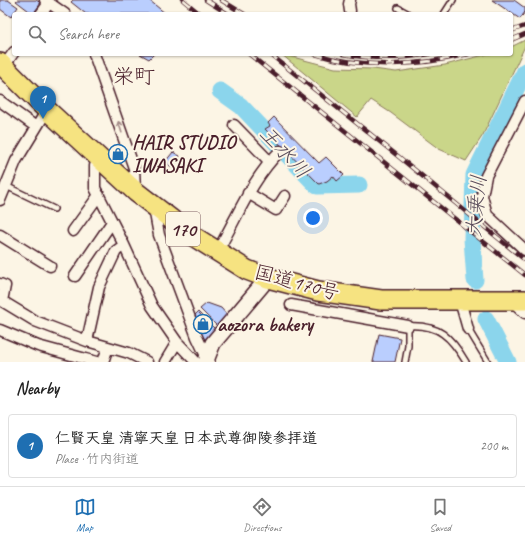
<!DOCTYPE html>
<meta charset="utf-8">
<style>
body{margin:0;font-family:Caveat,"Klee One",sans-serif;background:#f2f2f2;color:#222}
.you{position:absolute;left:313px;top:218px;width:14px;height:14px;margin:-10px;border:3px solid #fff;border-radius:50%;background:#1a73e8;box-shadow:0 0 0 6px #1a73e833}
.badge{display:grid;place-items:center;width:26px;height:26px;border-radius:50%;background:#1f6fb2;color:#fff;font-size:13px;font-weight:700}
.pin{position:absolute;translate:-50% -33px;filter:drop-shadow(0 1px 2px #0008)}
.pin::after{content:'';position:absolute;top:21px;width:14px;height:12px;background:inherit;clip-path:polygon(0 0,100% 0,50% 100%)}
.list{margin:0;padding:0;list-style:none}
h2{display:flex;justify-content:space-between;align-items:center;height:52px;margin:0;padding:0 16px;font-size:17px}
h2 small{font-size:13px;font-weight:400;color:#767676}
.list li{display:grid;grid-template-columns:26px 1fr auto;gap:12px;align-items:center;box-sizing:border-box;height:64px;margin:0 8px 8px;padding:0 8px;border:1px solid #e0e0e0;border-radius:4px}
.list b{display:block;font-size:15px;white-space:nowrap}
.list p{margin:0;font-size:13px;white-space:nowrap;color:#767676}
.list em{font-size:13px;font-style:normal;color:#767676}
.icon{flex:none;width:22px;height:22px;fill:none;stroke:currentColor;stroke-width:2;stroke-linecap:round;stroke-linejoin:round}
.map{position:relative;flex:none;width:525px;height:362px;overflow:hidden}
.search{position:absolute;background:#fff;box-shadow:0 1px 3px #0004;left:12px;right:12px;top:12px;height:44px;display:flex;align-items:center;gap:10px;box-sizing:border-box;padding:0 14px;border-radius:4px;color:#767676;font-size:15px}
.sheet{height:124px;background:#fff}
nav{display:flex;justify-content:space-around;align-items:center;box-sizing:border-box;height:56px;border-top:1px solid #e0e0e0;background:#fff;font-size:11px;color:#767676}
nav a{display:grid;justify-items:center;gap:2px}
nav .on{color:#1f6fb2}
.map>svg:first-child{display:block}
.green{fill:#cad689;stroke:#8a7a5a}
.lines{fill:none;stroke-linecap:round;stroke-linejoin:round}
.river{stroke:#8bd5ec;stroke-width:17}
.building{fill:#bacefe;stroke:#4a1f2b}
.lane-casing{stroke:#4a1f2b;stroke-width:8}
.street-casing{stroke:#4a1f2b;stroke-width:13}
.secondary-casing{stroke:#4a1f2b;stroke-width:18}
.highway-casing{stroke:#4a1f2b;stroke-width:22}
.lane{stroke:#fcf5e5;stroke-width:5}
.street{stroke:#fcf5e5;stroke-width:10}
.secondary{stroke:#fcf5e5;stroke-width:15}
.highway{stroke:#f6e381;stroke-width:19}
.rail-casing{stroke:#4a1f2b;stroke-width:4.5}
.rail{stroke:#fcf5e5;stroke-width:3;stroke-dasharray:9;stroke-linecap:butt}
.oneway{stroke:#a38a88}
.labels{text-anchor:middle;stroke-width:4;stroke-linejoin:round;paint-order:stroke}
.shield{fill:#fcf5e5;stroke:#7f5f63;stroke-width:1}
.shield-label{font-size:19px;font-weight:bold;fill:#4a1f2b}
.poi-label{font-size:20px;font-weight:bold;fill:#4a1f2b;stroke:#fcf5e5;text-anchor:start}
.street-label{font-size:20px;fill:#4a1f2b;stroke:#fcf5e5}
.neighbourhood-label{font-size:21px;fill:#4a1f2b;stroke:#fcf5e5}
.water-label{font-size:21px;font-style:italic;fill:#5a4c5b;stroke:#fcf5e5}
</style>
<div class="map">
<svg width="525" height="362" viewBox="0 0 525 362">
<rect width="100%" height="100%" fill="#fcf5e5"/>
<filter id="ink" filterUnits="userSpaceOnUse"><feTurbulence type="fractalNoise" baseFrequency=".025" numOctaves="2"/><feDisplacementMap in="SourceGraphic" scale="8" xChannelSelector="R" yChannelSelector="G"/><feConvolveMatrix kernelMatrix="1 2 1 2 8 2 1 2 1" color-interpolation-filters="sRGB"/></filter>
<g filter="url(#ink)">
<path class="green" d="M525,40V46L483,135L466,161L439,149L391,113L371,100L357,117L281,54L335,68L373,69L396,72L445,65L488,54H511V47Z"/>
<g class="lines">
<path class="river" d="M220,91L241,106L317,186L359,185
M475,280L472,239L474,175L525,71
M486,319L508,362"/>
</g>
<path class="building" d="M0,0H8L18,7L11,17L0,9Z
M17,0H36L41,3L33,14L16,1Z
M73,0H149L166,14H86L71,2Z
M492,0H514L525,8V12L520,19Z
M140,54H154L149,59Z
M274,117L319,163L326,157L344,175L337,181L333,176L327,181L319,184L265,129L270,126L268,123Z
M118,146L127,154L119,163L110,155Z
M173,152L180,156L173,168L165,162Z
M207,303L221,308L228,316L217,326L200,309Z
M198,312L217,331L203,341L193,317Z
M379,334L400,338L395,362H373Z"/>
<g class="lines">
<g class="lane-casing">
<path id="lane" d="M398,8L409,14
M444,14L453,0
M6,186L54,209
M468,329L488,362
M405,362L408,346V326C439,324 451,337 466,362"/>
</g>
<g class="street-casing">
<path id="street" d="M45,0L65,14
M350,0L349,4L350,11
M41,14L49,3
M94,54L134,168L135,190
M4,66L14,52
M0,101L32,124
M525,101L486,176L482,196L487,215L525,250
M234,125L269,161
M99,158L95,166V188L124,245L152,306L177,342L196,362
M248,193L276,210L285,196
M0,200L16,161L47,110
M154,208L159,235L197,337L207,358
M73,231L99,195
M0,235L50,266
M217,252C237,218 251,180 280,151
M75,276L112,222
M0,284L5,286L2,301L35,321L87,341L129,353L147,362
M460,301L468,329
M512,301L525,313
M291,305L408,326
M0,330L38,346L97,362
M87,341L99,287L116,251L124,245
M103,362L108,347
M165,362L177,342"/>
</g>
<g class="secondary-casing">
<path id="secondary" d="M207,362V358L213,343L268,278"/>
</g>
<g class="highway-casing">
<path id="highway" d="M0,63L47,110L136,192L193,236L247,270L268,278L318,291L381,300H525"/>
</g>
<use href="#lane" class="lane"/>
<use href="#street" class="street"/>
<use href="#secondary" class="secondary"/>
<use href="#highway" class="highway"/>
<g class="rail-casing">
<path id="rail" d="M183,0L200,14
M206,0L228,14
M221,0L244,14
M511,31L525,26
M511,40L525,34
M249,54L525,275
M270,54L399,157L525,260
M315,54C363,69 420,66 468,54
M343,54C371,59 401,59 429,54"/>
</g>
<use href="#rail" class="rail"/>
</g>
<defs><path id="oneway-shaft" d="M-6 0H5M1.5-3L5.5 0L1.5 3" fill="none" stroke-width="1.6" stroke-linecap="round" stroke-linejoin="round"/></defs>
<use class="oneway" href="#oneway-shaft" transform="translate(120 127) rotate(-108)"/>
</g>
<defs>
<g id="shop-ring" transform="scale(1)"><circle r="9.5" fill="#fcf5e5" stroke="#1f6fb2" stroke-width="1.5"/><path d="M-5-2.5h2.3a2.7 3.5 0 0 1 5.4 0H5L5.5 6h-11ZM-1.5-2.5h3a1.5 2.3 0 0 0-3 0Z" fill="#1f6fb2"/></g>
</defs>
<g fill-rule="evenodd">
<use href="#shop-ring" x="118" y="154"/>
<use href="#shop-ring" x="203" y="324"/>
</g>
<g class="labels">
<rect class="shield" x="166" y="212" width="34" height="34" rx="3"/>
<g class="shield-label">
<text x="183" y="236">170</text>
</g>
<g class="poi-label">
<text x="132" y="149">HAIR STUDIO<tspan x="132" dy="23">IWASAKI</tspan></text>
<text x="217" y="331">aozora bakery</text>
</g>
<g class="street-label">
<text transform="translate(297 282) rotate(15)" y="7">国道170号</text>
</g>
<g class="neighbourhood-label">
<text x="134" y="83">栄町</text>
</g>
<g class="water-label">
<text transform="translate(285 152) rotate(47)" y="7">王水川</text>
<text transform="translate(476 206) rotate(-85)" y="7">大乗川</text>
</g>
</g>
</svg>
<div class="you"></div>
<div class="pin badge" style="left:43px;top:119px">1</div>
<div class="search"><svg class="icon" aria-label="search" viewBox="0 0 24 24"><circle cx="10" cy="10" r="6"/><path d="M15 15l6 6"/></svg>Search here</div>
</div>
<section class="sheet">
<h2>Nearby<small></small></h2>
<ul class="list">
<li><span class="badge">1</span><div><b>仁賢天皇 清寧天皇 日本武尊御陵参拝道</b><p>Place · 竹内街道</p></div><em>200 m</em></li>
</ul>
</section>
<nav>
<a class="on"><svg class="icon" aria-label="map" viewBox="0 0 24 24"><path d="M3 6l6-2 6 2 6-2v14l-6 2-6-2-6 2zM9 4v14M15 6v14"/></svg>Map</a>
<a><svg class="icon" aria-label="directions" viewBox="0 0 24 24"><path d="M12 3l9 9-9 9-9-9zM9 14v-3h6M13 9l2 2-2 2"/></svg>Directions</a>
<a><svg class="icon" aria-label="saved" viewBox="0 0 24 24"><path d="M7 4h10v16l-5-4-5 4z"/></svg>Saved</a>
</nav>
